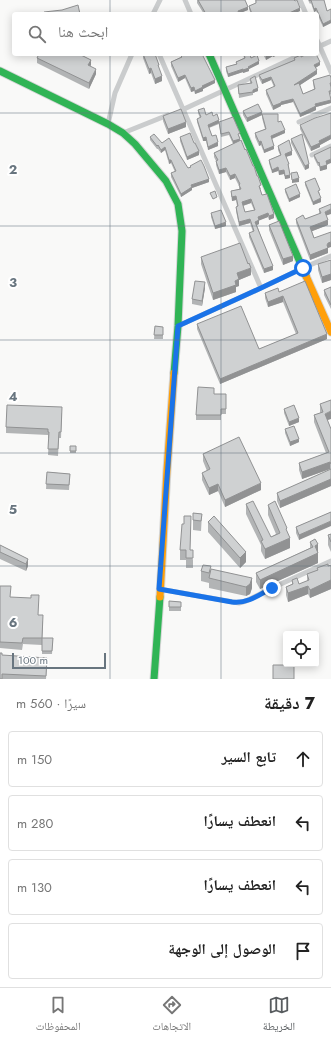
<!DOCTYPE html>
<html lang="ar">
<meta charset="utf-8">
<style>
body{margin:0;font-family:Jost,"Noto Naskh Arabic",sans-serif;background:#f6f6f6;color:#222;direction:rtl}
.controls{position:absolute;right:12px;bottom:12px;display:grid;overflow:hidden;border-radius:4px;box-shadow:0 2px 10px #0003}
.controls button{width:36px;height:36px;display:grid;place-items:center;padding:0;border:0;border-bottom:1px solid #e0e0e0;background:#fff;color:#222;font:20px sans-serif}
.scale{position:absolute;left:12px;bottom:10px;width:94px;box-sizing:border-box;padding-left:4px;border:2px solid #68757f;border-top:0;font-size:11px;line-height:14px;white-space:nowrap;color:#68757f;-webkit-text-stroke:3px #fff;paint-order:stroke}
.stop{position:absolute;width:12px;height:12px;margin:-9px;border:3px solid #1a73e8;border-radius:50%;background:#fff}
.stop.end{background:#1a73e8;border-color:#fff;box-shadow:0 1px 4px #0008}
.list{margin:0;padding:0;list-style:none}
h2{display:flex;justify-content:space-between;align-items:center;height:52px;margin:0;padding:0 16px;font-size:17px}
h2 small{font-size:13px;font-weight:400;color:#767676}
.list li{display:grid;grid-template-columns:26px 1fr auto;gap:12px;align-items:center;box-sizing:border-box;height:56px;margin:0 8px 8px;padding:0 8px;border:1px solid #e0e0e0;border-radius:4px}
.list b{display:block;font-size:15px;white-space:nowrap}
.list em{font-size:13px;font-style:normal;color:#767676}
.icon{flex:none;width:22px;height:22px;fill:none;stroke:currentColor;stroke-width:2;stroke-linecap:round;stroke-linejoin:round}
.map{position:relative;flex:none;width:331px;height:679px;overflow:hidden;direction:ltr}
.search{position:absolute;background:#fff;box-shadow:0 2px 10px #0003;left:12px;right:12px;top:12px;height:44px;display:flex;align-items:center;gap:10px;box-sizing:border-box;padding:0 14px;border-radius:4px;color:#767676;font-size:15px}
.sheet{height:308px;background:#fff}
nav{display:flex;justify-content:space-around;align-items:center;box-sizing:border-box;height:56px;border-top:1px solid #e0e0e0;background:#fff;font-size:11px;color:#767676}
nav a{display:grid;justify-items:center;gap:2px}
nav .on{color:#585c5f}
.map>svg:first-child{display:block}
.lines{fill:none;stroke-linecap:round;stroke-linejoin:round}
.fast-casing{stroke:#d5d6d6;stroke-width:9}
.slow-casing{stroke:#d5d6d6;stroke-width:9}
.street{stroke:#cacccd;stroke-width:5}
.fast{stroke:#30b455;stroke-width:7}
.slow{stroke:#ff9f0a;stroke-width:7}
.wall{fill:#b2b4b5;fill-rule:evenodd}
.shaded-wall{fill:#919293}
.building{fill:#cfd1d2;stroke:#919293;fill-rule:evenodd}
.route{stroke:#1a73e8;stroke-width:5}
.grid{fill:none;stroke:#68757f;stroke-width:1;stroke-opacity:0.55}
.grid-label{font-size:13px;text-anchor:middle;font-weight:bold;fill:#68757f;stroke:#fff;stroke-width:4;stroke-linejoin:round;paint-order:stroke}
</style>
<div class="map">
<svg width="331" height="679" viewBox="0 0 331 679">
<rect width="100%" height="100%" fill="#f9f9f8"/>
<g class="lines">
<g class="fast-casing">
<path id="fast" d="M209,54L306,276
M0,71L108,124L123,133L135,144L166,181L178,204L182,231L178,326L174,373
M154,679L160,597"/>
</g>
<g class="slow-casing">
<path id="slow" d="M306,276L331,332
M160,597L167,470L174,373"/>
</g>
<path class="street" d="M185,0L191,14
M300,0L306,14
M153,14L160,0
M317,40L331,72
M318,47L331,41
M159,54L261,288
M182,110L302,54
M299,122L331,108
M108,124L115,93L132,54
M123,133L168,115
M312,155L331,146
M178,326L261,288L303,268L331,256
M159,589L239,603L246,601L272,588L331,561"/>
<use href="#fast" class="fast"/>
<use href="#slow" class="slow"/>
</g>
<path class="wall" d="M197,0H245L248,10L239,13V14H204L197,3Z
M255,0H294L300,11L293,14H251L249,9V6L256,3Z
M308,0H324L327,11L331,10V23L323,27L316,11L314,12L311,3L310,4Z
M143,54H155L159,69L162,81L155,84L151,73L149,74L143,58Z
M243,54H250L251,58L259,64L249,69V71L243,73V72L228,77L226,71V67L236,64V62L244,58Z
M263,54H280L273,57V56L266,60Z
M181,56L215,83L203,89V91L195,94L194,91L191,92L185,78L178,82L171,66V62L181,57Z
M301,57L320,65L315,68L317,74L300,85L303,94L314,89L313,83V80L331,78V94L330,95L331,99V103L316,107V110L314,111L300,117L293,102L281,105V106L273,110L266,94V90L274,87L271,80L262,84L259,78V75L294,60V58Z
M37,58L91,65L90,66L96,74L89,89L37,63Z
M250,79L258,91L253,93V95L239,98L238,85L250,83Z
M198,110L206,115L213,116L219,122L240,137H239L240,141L261,189H260L262,195L274,218L269,220L268,217L259,220V224L257,225L273,270L264,273L249,237V233L253,232L250,223L239,226L236,211V207L237,206L236,200L232,201L231,195V191L239,189V186L235,178L230,180L226,172L219,174L216,165V161L214,157V153L233,144L229,135L221,137L219,124L209,128L212,136L218,146L208,150L206,141H203L197,122V119L200,118L198,113ZM251,203L254,210L245,212L243,206Z
M243,111L262,115L247,122L243,115Z
M331,113V139L320,145V147L311,151L300,129V125Z
M262,114L278,122L285,133L272,139L274,149L264,153L261,145L259,146L255,137V133L265,129L262,118Z
M163,116L186,127L168,134L163,121Z
M150,137L162,143L188,168L190,167V166L209,182L192,188V190L181,197L171,177V173L175,172L171,163L169,164L165,150L161,153L158,149H157L150,140Z
M180,137L194,143L199,155L187,160L180,141Z
M291,139L309,168L305,170L291,143Z
M278,146L292,155L286,157L289,167L290,178L285,179L284,174L279,175L278,171L272,173L269,163V160L280,155L278,150Z
M314,155L327,165V169L320,171L319,166H318L314,158Z
M305,182L320,193L319,194L321,202L313,205L305,185Z
M285,189L300,197L289,202L285,192Z
M319,209L326,216L328,225L312,231L314,238L328,253L310,260L296,223V219H305L319,214Z
M211,213L226,226L215,229L211,217Z
M269,225L293,261L283,265L269,230Z
M201,257L251,275L239,280V286L236,287V292L213,300L201,264Z
M331,260V280L322,283L318,270V264Z
M331,287V309L324,295V290Z
M205,288L202,306L192,304V299Z
M279,292L327,339L220,384L197,329V324L259,349L296,334L283,302L268,307L265,298V293Z
M155,326L163,327V339H154Z
M214,394H226V414H221V420H196V415Z
M320,404L331,429V486L280,508L277,501V493L330,470V469L302,479L299,470V463L326,453L314,422V415L320,413Z
M284,409L299,422L289,426L284,413Z
M62,413L61,438H59L58,456L48,455L49,438H48V435L6,433V427Z
M285,429L299,442L290,446L285,433Z
M70,446H76V453H70Z
M203,454L261,490L225,507L218,491L209,495L202,480V473L207,471L203,461Z
M47,472L70,474L69,490L46,489Z
M246,504L271,537L276,534L268,515V505L287,532L290,548L265,559L261,551V545L246,514Z
M331,512L299,540L296,533V527Z
M193,513L202,514L201,531L193,530Z
M208,522L246,562L240,568L208,532Z
M191,526L190,550L193,560V568H186V560H180V550Z
M331,534V552L328,545V535Z
M310,542L318,544V563L260,589L256,582V573L310,548Z
M0,545L28,559V566L26,571L0,559Z
M331,565V589L310,598L308,594L288,602L286,595V587L292,584V580L299,584L307,581V574L317,570V568Z
M211,570L252,588L250,594L246,596L209,588V583L201,581V571Z
M0,586L10,597L38,615L43,622L42,645L23,644L22,650L0,648Z
M169,601L181,602V611H169Z
M42,638H53L52,654H42Z
M2,655L47,665L46,679H0Z"/>
<path class="shaded-wall" d="M248,7V10L238,14V11Z
M300,8V11L293,14H287Z
M316,8V11L314,12V9Z
M331,20V23L323,27V24Z
M271,54H273V56L266,60V56Z
M273,54H280L273,57Z
M91,60V65L88,70V65Z
M259,61V64L249,69V71L243,73V70L248,67Z
M320,62V65L314,69V65Z
M151,68V73L149,74V69Z
M96,69V74L89,89V83Z
M243,69V72L228,77V74Z
M317,70V74L294,89V85Z
M185,75V78L178,82V78Z
M162,76V81L155,84V79Z
M271,77V80L262,84V80Z
M215,80V83L203,89V91L195,94V91L202,86Z
M194,87V91L191,92V88Z
M258,88V91L253,93V90Z
M293,99V102L281,105V106L273,110V106L281,102Z
M331,100V103L316,107V110L314,111L300,117V114L315,104Z
M262,112V115L247,122V118Z
M219,120V123L208,128V125Z
M186,122V127L168,134V129Z
M285,130V133L271,139V136Z
M331,135V139L320,145V147L311,151V147L319,141Z
M206,137V141H203V138Z
M240,139V142L233,144V141Z
M261,141V145L259,146V142Z
M218,142V146L208,150V147Z
M274,146V149L264,153V150Z
M165,147V150L161,153V150Z
M199,151V155L187,160V157Z
M292,151V155L285,157V154Z
M331,159V163L326,165V161Z
M169,160H171V163L169,164Z
M309,164V168L305,170V166Z
M327,165V169L320,171V167Z
M278,167V171L272,173V170Z
M226,168V172L219,174V170Z
M284,170V174L279,175V171Z
M235,174V178L230,180V176Z
M290,175V178L285,179V176Z
M299,178V182L292,183V180Z
M209,179V182L192,188V190L181,197V194L191,185Z
M300,194V197L289,202V199Z
M236,196V200L232,201V197Z
M321,198V202L313,205V202Z
M251,199V203L242,206V202Z
M331,209V214L325,216V212Z
M268,213V217L258,221L259,220V224L255,226V222L258,217Z
M274,214V218L269,220V216Z
M250,219V223L239,226V222Z
M328,220V225L310,232V227Z
M226,222V226L215,229V226Z
M331,242V247L328,248V253L310,260V255L327,245L328,243Z
M293,256V261L283,265V259Z
M273,266V270L264,273V269Z
M251,268V275L239,280V286L236,287V292L213,300V293L235,281L237,273Z
M331,274V280L322,283V277Z
M205,282V288L202,306V301Z
M283,296V302L268,307V302Z
M327,334V339L220,384V379Z
M331,411V419L325,421V414Z
M299,418V422L289,426V422Z
M299,439V442L290,446V442Z
M330,462V469L302,479V472Z
M331,479V486L280,508V501Z
M261,483V490L225,507V500Z
M218,484V491L209,495V488Z
M331,521V526L299,540V535Z
M290,538V548L265,559V549Z
M318,544V563L260,589V580Z
M246,552V562L240,568V558Z
M28,559V566L26,571V564Z
M252,578V588L250,594L246,596V587Z
M331,580V589L310,598V590Z
M308,586V594L288,602V593Z"/>
<path class="building" d="M198,0H245L248,7L238,11L239,14H206Z
M256,0H294L295,1L297,0L300,8L287,14H252L249,6L256,3Z
M309,0H324L327,11L331,9V20L323,24L316,8L314,9L311,0L310,1Z
M78,5L80,14H44V12L62,10Z
M39,54H79L91,60L88,65L96,69L89,83L37,58Z
M143,54H155L159,65H158L162,76L155,79L151,68L149,69Z
M186,54H202L215,80L202,86L203,87L195,91L194,87L191,88L185,75L178,78L171,62L182,57L181,56Z
M244,54H250L251,58L257,55L259,61L248,67L249,68L243,70V69L228,74L226,67L237,64L236,62L245,58Z
M265,54H271L266,56Z
M307,54H316L320,62L314,65L317,70L294,85L299,83L303,94L315,89L313,80L330,75L331,78V83H330L331,87V91H329L331,100L315,104L316,106L300,114L293,99L281,102V103L273,106L266,90L275,86L271,77L262,80L259,75L295,60L294,58L301,55V57Z
M255,76L258,88L253,90V92L239,94L238,85L252,83L250,79Z
M258,104L262,112L247,118L243,111Z
M204,108L206,115L212,112L213,116L217,114L219,120L208,125L212,136L216,135L218,142L208,147L206,137L203,138L197,119L201,117L198,110Z
M181,109L186,122L168,129L163,116Z
M331,113V135L319,141L320,143L311,147L300,125L315,118Z
M262,114H278V122L281,121L285,130L271,136L274,146L264,150L261,141L259,142L255,133L266,129Z
M233,117L240,133L238,134L240,139L233,141L229,132L221,134L219,122Z
M190,133L194,143H195L199,151L187,157L180,137Z
M154,134L162,143L169,138L188,168L191,167L190,166L201,160L204,166L209,179L191,185L192,187L181,194L171,173L176,171L171,160H169L165,147L161,150L158,145L157,146L150,137Z
M302,134L309,164L305,166L291,139Z
M241,140L245,150L246,149L253,166H254L257,176H258L261,185L259,186L262,195L267,194L274,214L269,216L268,213L258,217L259,220L255,222L273,266L264,269L249,233L254,231L250,219L239,222L236,207L238,206L236,196L232,197L231,191L241,189L239,185L240,184L235,174L230,176L226,168L219,170L216,161L218,160L214,153ZM251,199L255,210L245,212L242,202Z
M289,140L292,151L285,154L289,164H288L290,175L285,176L284,170L279,171L278,167L272,170L269,160L281,155L278,146Z
M331,147V159L326,161L327,165L320,167L319,162L318,163L314,155Z
M297,172L299,178L292,180L291,173Z
M315,178L320,190L318,191L321,198L313,202L305,182Z
M296,184L300,194L289,199L285,189Z
M215,191L217,197L213,199L210,193Z
M331,204V209L325,212L328,220L310,227L314,238L331,232V242L328,243L327,245L328,248L310,255L296,219L303,215L305,219L321,213L319,209Z
M221,210L226,222L215,226L211,213Z
M279,221L293,256L283,259L269,225Z
M240,243L248,264L249,263L251,268L237,273L239,279L235,281L236,285L213,293L201,257Z
M331,260V274L322,277L318,264Z
M195,281L205,282L202,301L192,299Z
M305,281L327,334L220,379L197,324L241,306L259,349L298,333L283,296L268,302L265,293L278,288L279,292Z
M331,287V305L324,290Z
M155,326L163,327V335H154Z
M198,387L214,388V394H226V409H221V415H196Z
M331,400V411L325,414L331,429V464L330,462L302,472L299,463L329,452L314,415L323,412L320,404Z
M7,405L62,407L61,432H59L58,449H48L49,432H48V429L6,427Z
M294,405L299,418L289,422L284,409Z
M294,426L299,439L290,442L285,429Z
M239,437L261,483L225,500L218,484L209,488L202,473L210,469L203,454Z
M70,446H76V451H70Z
M331,469V479L280,501L277,493Z
M47,472L70,474L69,485L46,484Z
M253,501L271,537L280,533L268,505L275,501L287,528L286,529L290,538L265,549L261,541L263,540L246,504Z
M331,512V521L299,535L296,527Z
M193,513L202,514L201,521L193,520Z
M184,516H191L190,550H193V558H186V550H180L182,524H184Z
M214,516L246,552L240,558L208,522Z
M331,534V542L328,535Z
M315,539L318,544L315,546L318,553L260,580L256,573L313,547L310,542Z
M0,545L28,559L26,564L0,552Z
M328,564V566L331,565V580L310,590L308,586L288,593L286,587L293,584L292,580L297,578L299,584L309,580L307,574L318,570L317,568Z
M203,565L211,566L209,573L201,571Z
M211,569L252,578L250,584L246,587L209,578Z
M0,586H11L10,597L31,598V595H39L38,615H43L42,638H23L22,643L0,642Z
M169,601L181,602V607H169Z
M42,638H53L52,651H42Z
M0,653H2V655L47,658L46,676L2,674V679H0Z
M273,665H294V679H273Z"/>
<g class="lines">
<path class="route" d="M272,588C259,595 247,604 232,602L159,589L178,326L261,288L303,268"/>
</g>
<path class="grid" d="M110,0V14M221,0V14M110,54V679M221,54V679M0,113H331M0,226H331M0,340H331M0,453H331M0,566H331"/>
<g class="grid-label">
<text x="13" y="174">2</text>
<text x="13" y="287">3</text>
<text x="13" y="401">4</text>
<text x="13" y="514">5</text>
<text x="13" y="627">6</text>
</g>
</svg>
<div class="controls">
<button><svg class="icon" aria-label="locate" viewBox="0 0 24 24"><circle cx="12" cy="12" r="6"/><path d="M12 2v4M12 18v4M2 12h4M18 12h4"/></svg></button>
</div>
<div class="scale">100 m</div>
<div class="stop" style="left:303px;top:268px"></div>
<div class="stop end" style="left:272px;top:588px"></div>
<div class="search"><svg class="icon" aria-label="search" viewBox="0 0 24 24"><circle cx="10" cy="10" r="6"/><path d="M15 15l6 6"/></svg>ابحث هنا</div>
</div>
<section class="sheet">
<h2>7 دقيقة<small>سيرًا · 560 m</small></h2>
<ul class="list">
<li><svg class="icon" aria-label="ahead" viewBox="0 0 24 24"><path d="M12 20V5M6 11l6-6 6 6"/></svg><div><b>تابع السير</b></div><em>150 m</em></li>
<li><svg class="icon" aria-label="left" viewBox="0 0 24 24"><path d="M17 20v-9H6M10 6l-5 5 5 5"/></svg><div><b>انعطف يسارًا</b></div><em>280 m</em></li>
<li><svg class="icon" aria-label="left" viewBox="0 0 24 24"><path d="M17 20v-9H6M10 6l-5 5 5 5"/></svg><div><b>انعطف يسارًا</b></div><em>130 m</em></li>
<li><svg class="icon" aria-label="arrive" viewBox="0 0 24 24"><path d="M6 21V4h12l-3 4 3 4H6"/></svg><div><b>الوصول إلى الوجهة</b></div></li>
</ul>
</section>
<nav>
<a class="on"><svg class="icon" aria-label="map" viewBox="0 0 24 24"><path d="M3 6l6-2 6 2 6-2v14l-6 2-6-2-6 2zM9 4v14M15 6v14"/></svg>الخريطة</a>
<a><svg class="icon" aria-label="directions" viewBox="0 0 24 24"><path d="M12 3l9 9-9 9-9-9zM9 14v-3h6M13 9l2 2-2 2"/></svg>الاتجاهات</a>
<a><svg class="icon" aria-label="saved" viewBox="0 0 24 24"><path d="M7 4h10v16l-5-4-5 4z"/></svg>المحفوظات</a>
</nav>
